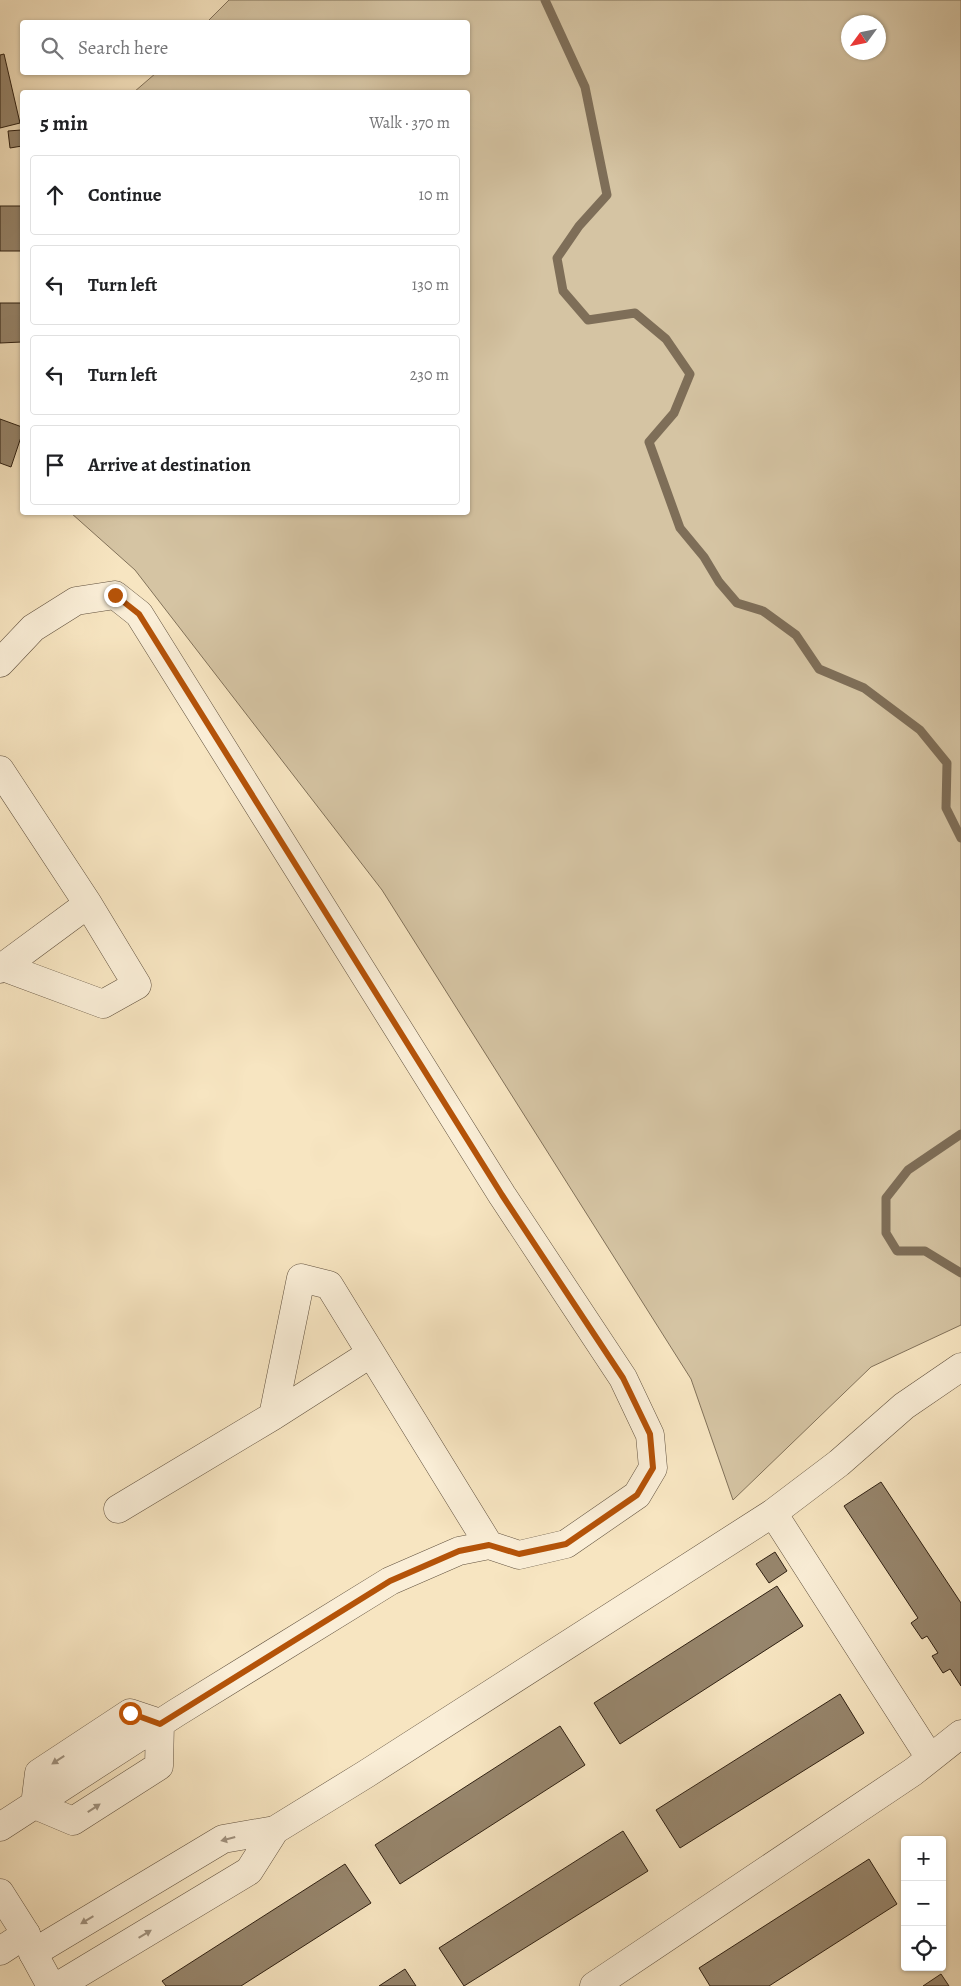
<!DOCTYPE html>
<meta charset="utf-8">
<style>
body{margin:0;font-family:Alegreya,serif;background:#f6f6f6;color:#202124}
.controls{position:absolute;right:15px;bottom:15px;display:grid;overflow:hidden;border-radius:5px;box-shadow:0 1px 4px #0004}
.controls button{width:45px;height:45px;display:grid;place-items:center;padding:0;border:0;border-bottom:1px solid #e0e0e0;background:#fff;color:#202124;font:25px sans-serif}
.compass{position:absolute;left:841px;top:15px;width:45px;height:45px;border-radius:50%;background:#fff;box-shadow:0 1px 4px #0004;rotate:237deg}
.stop{position:absolute;width:15px;height:15px;margin:-11px;border:4px solid #b45309;border-radius:50%;background:#fff}
.stop.end{background:#b45309;border-color:#fff;box-shadow:0 1px 5px #0008}
.list{margin:0;padding:0;list-style:none}
h2{display:flex;justify-content:space-between;align-items:center;height:65px;margin:0;padding:0 20px;font-size:21px}
h2 small{font-size:16px;font-weight:400;color:#757577}
.list li{display:grid;grid-template-columns:32px 1fr auto;gap:15px;align-items:center;box-sizing:border-box;height:80px;margin:0 10px 10px;padding:0 10px;border:1px solid #e0e0e0;border-radius:5px}
.list b{display:block;font-size:19px;white-space:nowrap}
.list em{font-size:16px;font-style:normal;color:#757577}
.icon{flex:none;width:28px;height:28px;fill:none;stroke:currentColor;stroke-width:2;stroke-linecap:round;stroke-linejoin:round}
.map{position:relative;flex:none;width:961px;height:1986px;overflow:hidden}
.search{position:absolute;background:#fff;box-shadow:0 1px 4px #0004;left:20px;top:20px;width:450px;height:55px;display:flex;align-items:center;gap:12px;box-sizing:border-box;padding:0 18px;border-radius:5px;color:#757577;font-size:19px}
.panel{position:absolute;background:#fff;box-shadow:0 1px 4px #0004;left:20px;top:90px;width:450px;height:425px;border-radius:5px}
.map>svg:first-child{display:block}
.green{fill:#d5c4a3;stroke:#82725a;fill-rule:evenodd}
.lines{fill:none;stroke-linecap:round;stroke-linejoin:round}
.stream{stroke:#7e6e58;stroke-width:9}
.building{fill:#97866d;stroke:#2f2012}
.minor-casing{stroke:#61513e;stroke-width:29}
.tertiary-casing{stroke:#61513e;stroke-width:29}
.minor{stroke:#faeed7;stroke-width:28}
.tertiary{stroke:#faeed7;stroke-width:28}
.oneway{fill:#9f917e}
.route{stroke:#b45309;stroke-width:6}
</style>
<div class="map">
<svg width="961" height="1986" viewBox="0 0 961 1986">
<rect width="100%" height="100%" fill="#f7e5c1"/>
<filter id="stains"><feTurbulence type="fractalNoise" baseFrequency=".004" numOctaves="4"/><feColorMatrix values="0 0 0 0 .2 0 0 0 0 .09 0 0 0 0 .02 0 0 0 .5 -.17"/></filter>
<radialGradient id="worn" r=".72"><stop offset=".6" stop-color="#630" stop-opacity="0"/><stop offset="1" stop-color="#630" stop-opacity=".3"/></radialGradient>
<path class="green" d="M229,0H961V1325L871,1367L733,1500L691,1379L382,890L135,570L71,513L468,512V92H134L156,73L468,72V22H207ZM848,22H878V52H848Z"/>
<g class="lines">
<path class="stream" d="M545,0L585,87L607,195L579,226L557,258L563,291L588,320L635,313L666,339L690,374L674,413L649,442L680,528L704,557L719,582L737,603L763,611L796,635L819,669L864,688L920,730L947,763L946,808L961,838
M961,1134L908,1170L886,1198V1233L897,1251H925L961,1273"/>
</g>
<path class="building" d="M4,54L20,123L0,128V55Z
M21,130L22,146L10,148L8,131Z
M0,206H22V251H0Z
M0,303H22V342L0,343Z
M0,419L22,427V434L11,467L0,463Z
M881,1482L961,1603V1686L950,1669L943,1673L932,1656L938,1653L927,1636L922,1639L911,1623L918,1618L844,1506Z
M775,1552L787,1571L769,1583L756,1564Z
M777,1586L803,1626L620,1744L594,1703Z
M840,1694L864,1733L680,1848L656,1810Z
M560,1726L585,1765L400,1884L375,1845Z
M623,1831L648,1871L464,1986L439,1948Z
M869,1859L897,1904L769,1986H710L699,1968Z
M345,1864L371,1903L241,1986H166L162,1981Z
M405,1969L416,1986H379Z
M941,1974L949,1986H923Z"/>
<g class="lines">
<g class="minor-casing">
<path id="minor" d="M0,663L33,628L76,601L115,595L139,614L502,1195L623,1378L650,1435L653,1468L637,1495L566,1544L519,1555L489,1545L459,1551L390,1581L176,1713L0,1827
M0,770L88,904L137,985L103,1004L3,967
M0,969L88,904
M273,1416L301,1278L329,1285L489,1545
M118,1509L273,1416L370,1354
M773,1513L930,1758
M35,1805L73,1821L159,1766L160,1723
M35,1805L39,1773L130,1713L160,1723
M0,1951L26,1934
M33,1953L223,1839L275,1830L366,1774L773,1513L839,1463L904,1406L961,1367
M58,1986L249,1871L275,1830
M594,1986L913,1772L961,1734"/>
</g>
<g class="tertiary-casing">
<path id="tertiary" d="M0,1893L26,1934L33,1953L51,1986"/>
</g>
<use href="#minor" class="minor"/>
<use href="#tertiary" class="tertiary"/>
</g>
<defs><path id="oneway-solid" d="M-6-.8H1V-3.2L6.5 0L1 3.2V.8H-6Z" transform="scale(1.25)"/></defs>
<g class="oneway">
<use href="#oneway-solid" transform="translate(58 1760) rotate(147)"/>
<use href="#oneway-solid" transform="translate(94 1808) rotate(-33)"/>
<use href="#oneway-solid" transform="translate(228 1839) rotate(165)"/>
<use href="#oneway-solid" transform="translate(87 1920) rotate(149)"/>
<use href="#oneway-solid" transform="translate(145 1934) rotate(-31)"/>
</g>
<g class="lines">
<path class="route" d="M115,595L139,614L502,1195L623,1378L650,1434L653,1468L637,1495L566,1544L519,1554L489,1545L459,1551L390,1581L160,1724L130,1713"/>
</g>
<rect width="100%" height="100%" filter="url(#stains)"/>
<rect width="100%" height="100%" fill="url(#worn)"/>
</svg>
<div class="controls">
<button>+</button>
<button>−</button>
<button><svg class="icon" aria-label="locate" viewBox="0 0 24 24"><circle cx="12" cy="12" r="6"/><path d="M12 2v4M12 18v4M2 12h4M18 12h4"/></svg></button>
</div>
<svg class="compass" viewBox="-18 -18 36 36"><path d="M0-13l5 13h-10z" fill="#e53935"/><path d="M0 13l5-13h-10z" fill="#757577"/></svg>
<div class="stop" style="left:130px;top:1713px"></div>
<div class="stop end" style="left:115px;top:595px"></div>
<div class="search"><svg class="icon" aria-label="search" viewBox="0 0 24 24"><circle cx="10" cy="10" r="6"/><path d="M15 15l6 6"/></svg>Search here</div>
<section class="panel">
<h2>5 min<small>Walk · 370 m</small></h2>
<ul class="list">
<li><svg class="icon" aria-label="ahead" viewBox="0 0 24 24"><path d="M12 20V5M6 11l6-6 6 6"/></svg><div><b>Continue</b></div><em>10 m</em></li>
<li><svg class="icon" aria-label="left" viewBox="0 0 24 24"><path d="M17 20v-9H6M10 6l-5 5 5 5"/></svg><div><b>Turn left</b></div><em>130 m</em></li>
<li><svg class="icon" aria-label="left" viewBox="0 0 24 24"><path d="M17 20v-9H6M10 6l-5 5 5 5"/></svg><div><b>Turn left</b></div><em>230 m</em></li>
<li><svg class="icon" aria-label="arrive" viewBox="0 0 24 24"><path d="M6 21V4h12l-3 4 3 4H6"/></svg><div><b>Arrive at destination</b></div></li>
</ul>
</section>
</div>
